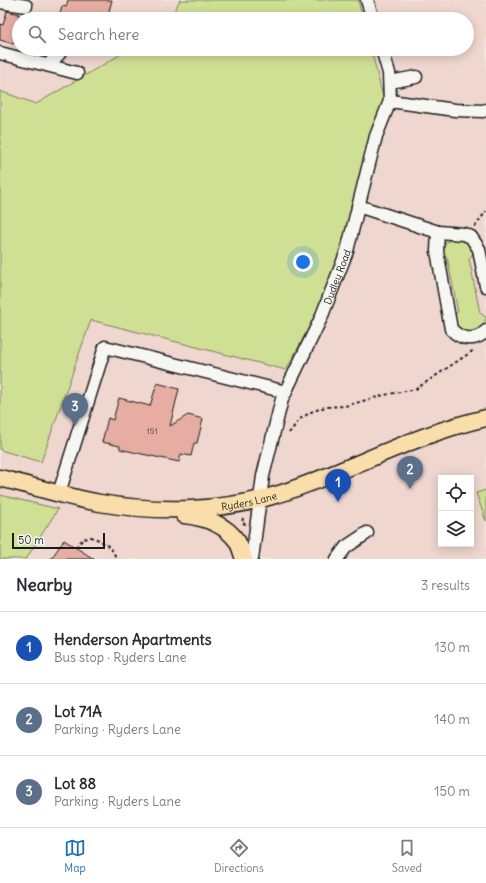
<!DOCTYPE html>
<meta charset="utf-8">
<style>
body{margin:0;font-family:Delius,sans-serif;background:#f2f2f3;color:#2b2b33}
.controls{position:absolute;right:12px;bottom:12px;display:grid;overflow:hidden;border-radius:0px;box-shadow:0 2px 10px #0003}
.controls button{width:36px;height:36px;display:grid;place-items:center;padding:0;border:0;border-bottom:1px solid #e1e1e2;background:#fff;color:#2b2b33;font:20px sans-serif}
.scale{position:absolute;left:12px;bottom:10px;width:93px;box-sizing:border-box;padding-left:4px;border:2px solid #1c1c1c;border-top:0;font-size:11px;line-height:14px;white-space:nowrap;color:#1c1c1c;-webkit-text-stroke:3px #f6f6f2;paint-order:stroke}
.you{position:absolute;left:303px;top:262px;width:14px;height:14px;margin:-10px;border:3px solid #fff;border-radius:50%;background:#1a73e8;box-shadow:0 0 0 6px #1a73e833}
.badge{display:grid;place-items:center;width:26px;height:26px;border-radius:50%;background:#1f6fb2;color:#fff;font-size:13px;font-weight:700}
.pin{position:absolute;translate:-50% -33px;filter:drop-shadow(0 1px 2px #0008)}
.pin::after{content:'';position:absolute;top:21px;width:14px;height:12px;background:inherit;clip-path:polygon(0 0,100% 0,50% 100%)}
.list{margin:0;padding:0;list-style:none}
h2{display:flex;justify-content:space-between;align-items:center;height:52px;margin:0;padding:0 16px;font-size:17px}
h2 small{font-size:13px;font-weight:400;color:#7c7c81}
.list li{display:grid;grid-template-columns:26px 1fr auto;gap:12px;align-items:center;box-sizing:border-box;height:72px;padding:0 16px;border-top:1px solid #e1e1e2}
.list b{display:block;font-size:15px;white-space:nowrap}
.list p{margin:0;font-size:13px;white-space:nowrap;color:#7c7c81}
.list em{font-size:13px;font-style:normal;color:#7c7c81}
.icon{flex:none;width:22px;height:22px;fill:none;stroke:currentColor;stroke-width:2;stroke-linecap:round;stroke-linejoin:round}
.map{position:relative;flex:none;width:486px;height:559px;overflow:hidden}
.search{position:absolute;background:#fff;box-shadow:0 2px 10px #0003;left:12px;right:12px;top:12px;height:44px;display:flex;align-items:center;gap:10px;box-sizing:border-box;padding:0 14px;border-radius:22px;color:#7c7c81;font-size:15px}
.sheet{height:268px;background:#fff}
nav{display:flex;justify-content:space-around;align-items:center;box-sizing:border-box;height:56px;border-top:1px solid #e1e1e2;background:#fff;font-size:11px;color:#7c7c81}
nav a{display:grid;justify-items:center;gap:2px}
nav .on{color:#1f6fb2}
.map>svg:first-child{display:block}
.built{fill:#efd6cf;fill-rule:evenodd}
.green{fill:#cfe094;stroke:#767e58}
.building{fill:#e7ada3;stroke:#1c1c1c}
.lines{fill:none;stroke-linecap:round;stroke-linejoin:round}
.minor-casing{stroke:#1c1c1c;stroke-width:15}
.major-casing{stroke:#1c1c1c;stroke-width:19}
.path{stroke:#1c1c1c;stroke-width:2;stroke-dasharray:3 3;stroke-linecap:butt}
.minor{stroke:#f6f6f2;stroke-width:12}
.major{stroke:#f9deab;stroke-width:16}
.labels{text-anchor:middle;stroke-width:4;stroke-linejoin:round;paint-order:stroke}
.number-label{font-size:8px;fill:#4f403e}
.street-label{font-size:10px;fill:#1c1c1c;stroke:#f6f6f2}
</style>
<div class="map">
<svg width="486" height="559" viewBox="0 0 486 559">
<rect width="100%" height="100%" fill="#f3e7e2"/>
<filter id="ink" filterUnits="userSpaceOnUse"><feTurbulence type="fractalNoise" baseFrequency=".025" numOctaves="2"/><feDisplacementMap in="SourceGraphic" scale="8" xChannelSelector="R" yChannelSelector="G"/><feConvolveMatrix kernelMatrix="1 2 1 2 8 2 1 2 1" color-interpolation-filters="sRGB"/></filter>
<g filter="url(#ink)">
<path class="built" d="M0,0H486V559H0ZM19,19H467V49H19ZM441,478H471V544H441Z"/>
<path class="green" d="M180,0H358L363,19H170Z
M130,49H371L386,109L349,254L286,370L91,320L41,462L0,450V91L36,104Z
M457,238L466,240L473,251L472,256L469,258L480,313L486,317C485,330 468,337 458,327C455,324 455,319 454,315L458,312L447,257L443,255V247L446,242Z
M486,490V521L476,493Z
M0,495L58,509L26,559H0Z"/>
<path class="building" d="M68,0H112L107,19H59L62,6L66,7Z
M7,11L19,14V26L14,44L0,40V24L3,25Z
M157,383L179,389L170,426L188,415L203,419L197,443H194L191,456L181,454L179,462L133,452L120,449V446L102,442L108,418L113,420L119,398L150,406Z
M64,540L94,559H51Z"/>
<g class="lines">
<g class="minor-casing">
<g id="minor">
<path d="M367,0L373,19"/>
<path d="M0,2L26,6"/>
<path d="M0,53L77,73"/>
<path d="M48,65L59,54L62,49"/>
<path d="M390,82L416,77"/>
<path d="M390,101L455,110L483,111L486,110"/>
<path d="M358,206L438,232L464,234L471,237L479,249L486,286"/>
<path d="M438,232L437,251L451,329C461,340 475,342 486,331"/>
<path d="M59,493L105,347L286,392"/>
<path id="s1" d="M252,559L263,476L282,399L321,318L347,251L376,136L390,101L389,73L382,49"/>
<path d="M337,559L346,547L367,533"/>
</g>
</g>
<g class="major-casing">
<g id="major">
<path id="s2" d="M0,478C33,486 66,497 100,503C158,513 225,512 282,493C351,470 415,434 486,418"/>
<path d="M184,515C203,517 225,524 237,541C240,546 242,554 244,559"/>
</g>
</g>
<path class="path" d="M475,227L486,211
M289,433L300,419L311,412L325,407L345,406L384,395L416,389L474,350
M243,518L242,523L246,524
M76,547L83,539L91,537C103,541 113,547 116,559"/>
<use href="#minor" class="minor"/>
<use href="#major" class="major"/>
</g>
</g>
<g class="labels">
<g class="number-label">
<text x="152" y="434">151</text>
</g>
<g class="street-label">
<text dy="4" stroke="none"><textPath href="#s1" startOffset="297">Dudley Road</textPath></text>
<text dy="4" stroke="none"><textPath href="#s2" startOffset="253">Ryders Lane</textPath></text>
</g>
</g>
</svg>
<div class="controls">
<button><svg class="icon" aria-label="locate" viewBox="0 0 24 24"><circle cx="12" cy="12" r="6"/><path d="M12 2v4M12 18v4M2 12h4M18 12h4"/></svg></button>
<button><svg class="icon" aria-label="layers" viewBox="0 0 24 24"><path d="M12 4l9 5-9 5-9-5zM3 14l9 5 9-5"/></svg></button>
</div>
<div class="scale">50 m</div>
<div class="you"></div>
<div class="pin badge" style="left:338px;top:502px;background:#1a4fb4">1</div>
<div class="pin badge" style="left:410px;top:489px;background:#5c6f8a">2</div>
<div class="pin badge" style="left:75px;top:426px;background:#5c6f8a">3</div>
<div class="search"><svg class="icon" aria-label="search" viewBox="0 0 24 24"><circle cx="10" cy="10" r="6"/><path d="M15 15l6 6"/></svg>Search here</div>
</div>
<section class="sheet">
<h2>Nearby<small>3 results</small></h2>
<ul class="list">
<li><span class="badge" style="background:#1a4fb4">1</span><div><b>Henderson Apartments</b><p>Bus stop · Ryders Lane</p></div><em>130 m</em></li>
<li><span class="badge" style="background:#5c6f8a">2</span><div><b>Lot 71A</b><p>Parking · Ryders Lane</p></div><em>140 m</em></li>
<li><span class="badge" style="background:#5c6f8a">3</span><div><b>Lot 88</b><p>Parking · Ryders Lane</p></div><em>150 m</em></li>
</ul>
</section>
<nav>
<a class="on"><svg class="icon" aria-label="map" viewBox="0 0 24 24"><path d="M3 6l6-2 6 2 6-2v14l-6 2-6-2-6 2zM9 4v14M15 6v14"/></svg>Map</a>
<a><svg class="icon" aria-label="directions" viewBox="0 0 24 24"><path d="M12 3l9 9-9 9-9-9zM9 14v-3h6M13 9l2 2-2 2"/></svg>Directions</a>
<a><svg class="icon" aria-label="saved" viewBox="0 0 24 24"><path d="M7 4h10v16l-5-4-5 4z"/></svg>Saved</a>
</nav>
